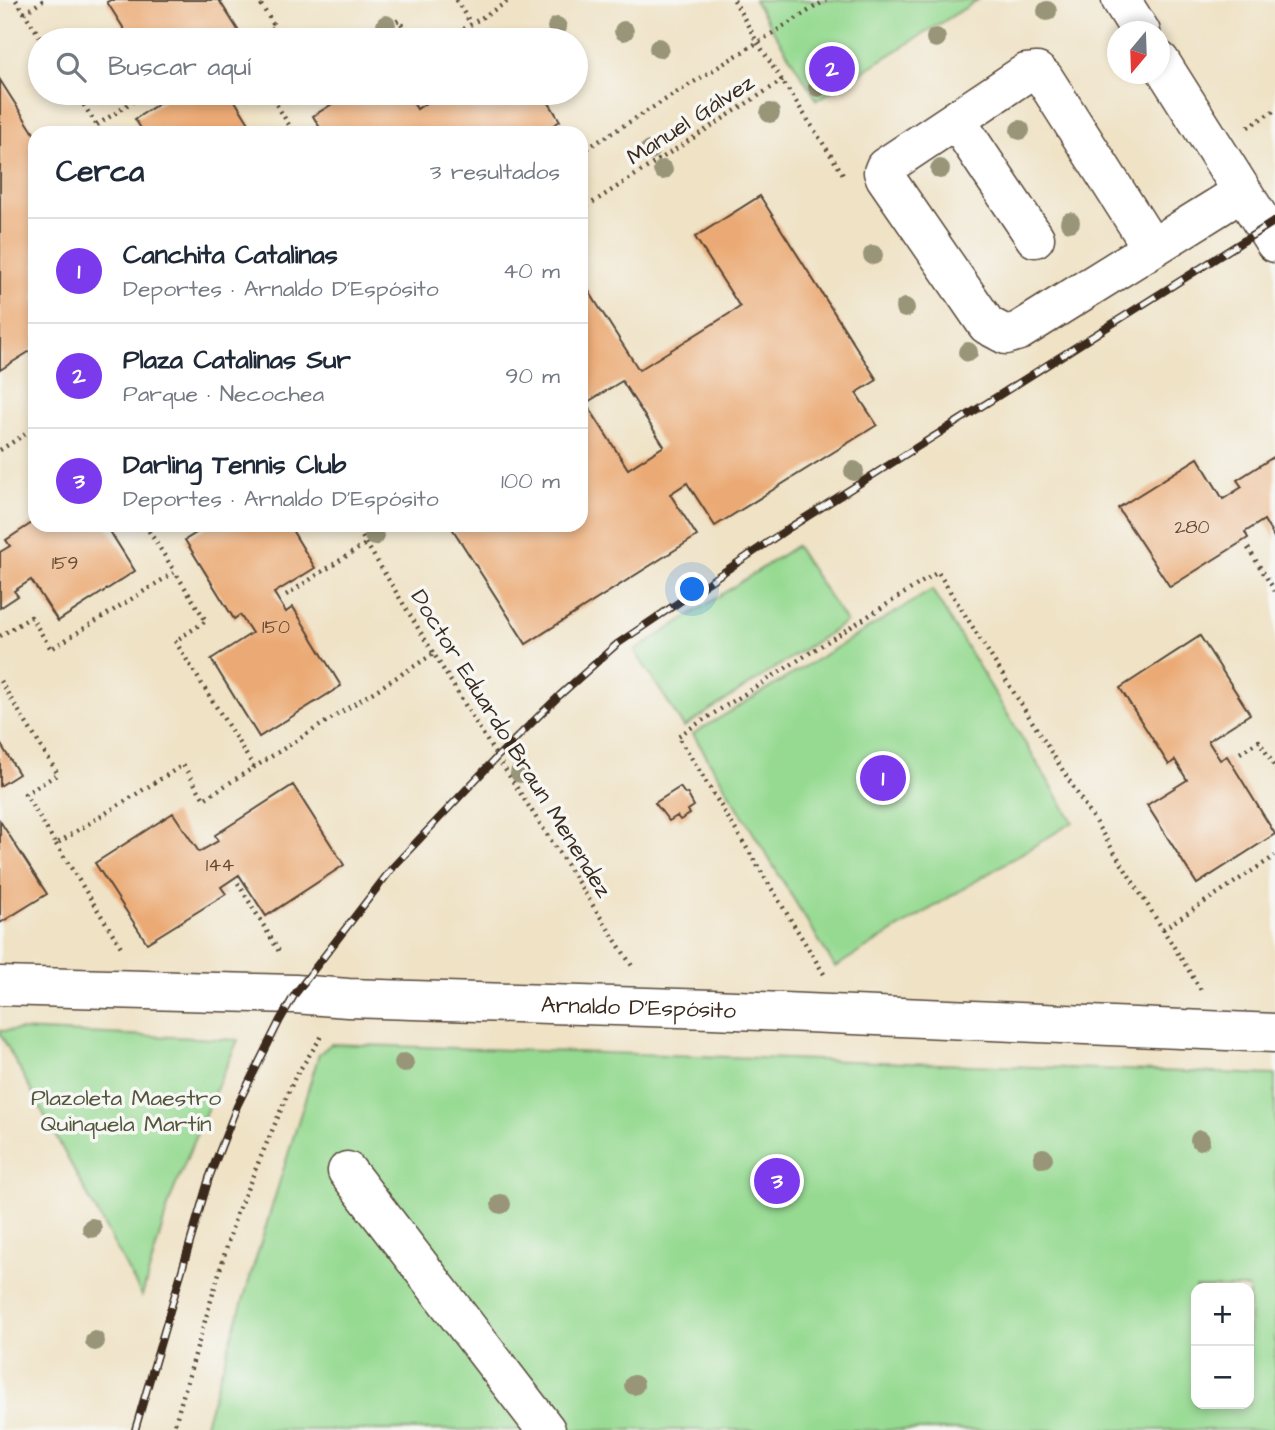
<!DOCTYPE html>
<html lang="es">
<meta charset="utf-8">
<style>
body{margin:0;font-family:"Architects Daughter",sans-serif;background:#f2f2f3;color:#1f2937}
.controls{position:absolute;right:21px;bottom:21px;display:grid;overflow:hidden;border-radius:14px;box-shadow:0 4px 10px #0003}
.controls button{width:63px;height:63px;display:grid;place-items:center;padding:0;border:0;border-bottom:2px solid #e0e1e3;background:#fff;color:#1f2937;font:35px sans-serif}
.compass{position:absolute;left:1107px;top:21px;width:63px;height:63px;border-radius:50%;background:#fff;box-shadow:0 4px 10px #0003;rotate:199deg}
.you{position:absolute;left:693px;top:590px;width:24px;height:24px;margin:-18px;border:5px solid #fff;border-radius:50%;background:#1a73e8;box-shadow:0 0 0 10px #1a73e833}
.badge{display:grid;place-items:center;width:46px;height:46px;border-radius:50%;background:#7c3aed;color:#fff;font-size:23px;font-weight:700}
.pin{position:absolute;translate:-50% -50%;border:4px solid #fff;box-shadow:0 2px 7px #0006}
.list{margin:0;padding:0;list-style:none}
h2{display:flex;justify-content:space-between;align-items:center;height:91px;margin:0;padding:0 28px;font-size:30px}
h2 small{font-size:23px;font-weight:400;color:#747a83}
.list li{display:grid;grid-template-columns:46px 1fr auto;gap:21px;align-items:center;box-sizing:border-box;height:105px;padding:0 28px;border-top:2px solid #e0e1e3}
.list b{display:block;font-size:26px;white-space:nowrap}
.list p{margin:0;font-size:23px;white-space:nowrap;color:#747a83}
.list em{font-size:23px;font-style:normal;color:#747a83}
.icon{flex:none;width:38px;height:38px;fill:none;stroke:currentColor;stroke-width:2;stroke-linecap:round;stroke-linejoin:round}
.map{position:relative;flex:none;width:1275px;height:1430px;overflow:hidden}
.search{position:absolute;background:#fff;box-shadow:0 4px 10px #0003;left:28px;top:28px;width:560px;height:77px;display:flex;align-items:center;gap:18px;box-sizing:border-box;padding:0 24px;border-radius:38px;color:#747a83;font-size:26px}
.panel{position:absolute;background:#fff;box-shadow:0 4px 10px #0003;left:28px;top:126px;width:560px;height:406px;border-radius:21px}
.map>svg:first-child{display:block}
.green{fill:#96da92;stroke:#688258;stroke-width:2;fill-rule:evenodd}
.building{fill:#ebaa75;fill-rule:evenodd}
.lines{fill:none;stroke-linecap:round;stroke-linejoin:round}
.minor-casing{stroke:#564637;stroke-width:41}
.path{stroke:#564637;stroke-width:4.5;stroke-dasharray:2 5;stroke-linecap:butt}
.minor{stroke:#fff;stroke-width:38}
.rail-casing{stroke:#3b2a1e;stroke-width:8}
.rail{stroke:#f6f6f2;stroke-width:5;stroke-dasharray:16;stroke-linecap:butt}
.tree{fill:#999579}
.labels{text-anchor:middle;stroke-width:7;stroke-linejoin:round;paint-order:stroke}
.number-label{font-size:19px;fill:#674a34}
.street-label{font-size:23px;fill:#3b2a1e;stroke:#f6f6f2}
.park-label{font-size:23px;fill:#52563b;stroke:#f6f6f2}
</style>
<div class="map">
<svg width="1275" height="1430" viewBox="0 0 1275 1430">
<rect width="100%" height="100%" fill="#f6f6f2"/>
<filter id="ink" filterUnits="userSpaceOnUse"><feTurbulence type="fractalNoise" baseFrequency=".0143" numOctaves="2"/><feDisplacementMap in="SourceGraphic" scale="14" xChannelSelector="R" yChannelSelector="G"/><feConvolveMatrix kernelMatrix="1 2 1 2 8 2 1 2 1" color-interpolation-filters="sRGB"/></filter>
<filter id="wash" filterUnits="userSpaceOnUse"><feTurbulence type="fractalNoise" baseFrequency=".00686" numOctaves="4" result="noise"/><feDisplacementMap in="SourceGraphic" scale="28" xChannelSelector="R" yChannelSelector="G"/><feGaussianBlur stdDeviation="1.57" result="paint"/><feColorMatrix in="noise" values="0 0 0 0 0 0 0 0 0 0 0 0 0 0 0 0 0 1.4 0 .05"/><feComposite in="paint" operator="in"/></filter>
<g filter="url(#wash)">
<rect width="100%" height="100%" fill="#efe2c5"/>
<path class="green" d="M754,0H978L817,100Z
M796,546L846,622L684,727L635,651Z
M932,590L1073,822L835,967L693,734Z
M18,1030L238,1040L205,1114L171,1197L142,1296L0,1033V1031Z
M331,1044L1275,1075V1430H203L319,1054ZM1196,1288H1249V1404H1196Z"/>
<g id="blocks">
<path class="building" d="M111,0H219L238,30L221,40H131L107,2Z
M0,80L35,135V348L0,370Z
M175,93H230L255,133H144L135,119Z
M350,93H407L417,109L435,97L432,93H543L560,121L541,133H458L457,132L455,133H323L313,116Z
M760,196L877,380L856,393L877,425L715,526L687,483L670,494L697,536L526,644L450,525H581V279L639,370L740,307L695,237ZM622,381L664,446L628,469L586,403Z
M1275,456V539L1264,520L1245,532L1248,538L1170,587L1118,508L1198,458L1223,499L1242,487L1237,480Z
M35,521V525H106L135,571L58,621L31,580L14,591L18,596L0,608V552L10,546L6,540Z
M209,525H289L315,568L274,593L286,612L293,607L341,686L259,737L211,659L252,633L240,615L234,619L185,540Z
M1200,636L1250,714L1208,741L1220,760L1227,756L1275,834L1197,884L1147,805L1187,780L1175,760L1169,765L1120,688Z
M0,743L19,774L0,786Z
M293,785L344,865L266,916L239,875L221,887L226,894L147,943L95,863L173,813L199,852L218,841L215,835Z
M680,787L685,794L687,793L694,806L688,810L690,814L680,820L677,816L669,821L655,803Z
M0,821L47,894L0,923Z"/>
</g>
</g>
<g filter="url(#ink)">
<use href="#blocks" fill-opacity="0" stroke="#564637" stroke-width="2"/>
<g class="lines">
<g class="minor-casing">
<g id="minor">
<path d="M1121,0L1141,32"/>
<path d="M1160,61L1275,243"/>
<path d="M956,120L1035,238"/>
<path d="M1152,248L1044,78L1037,72L1026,73L885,167L883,172L885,177L987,325L1006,335L1019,331L1242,192"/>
<path id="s1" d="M0,986L295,994L348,998L712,1009L1275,1033"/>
<path d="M347,1171L546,1430"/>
</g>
</g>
<path class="path" d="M16,0L42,40
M456,0L471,24
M734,0L757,42L843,174
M24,13L44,0
M254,40L275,27L258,0
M367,40L399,20L411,40
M446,40L510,0
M76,93L102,133
M269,93L273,99L284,93
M273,99L294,133
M97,125L146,93
M1248,127L1275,110
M581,152L826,0
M581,210L783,80
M0,450L35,428
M145,525L175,572
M355,525L497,757L632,966
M1248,548L1275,591
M286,595L367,543
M0,636L31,617L51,649L175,572L206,621L175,641L254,767
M0,681L58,774L25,794L56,844L183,765L204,799L435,653
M1240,753L1259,741L1275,767
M56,844L123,950
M238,883L280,953
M1163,929L1275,856
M824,974L678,736L938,572L1201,990
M173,1430L236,1215L295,1077L322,1036"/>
<use href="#minor" class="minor"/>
<g class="rail-casing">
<path id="rail" d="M135,1430L209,1178L237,1106L280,1020L295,994L393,867L497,757L560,695L617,644L789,528L1275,221"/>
</g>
<use href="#rail" class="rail"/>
</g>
<g class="tree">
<circle cx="1047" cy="11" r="10"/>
<circle cx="386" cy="25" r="10"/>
<circle cx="557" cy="27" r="10"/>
<circle cx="624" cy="31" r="10"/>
<circle cx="936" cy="38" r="10"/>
<circle cx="659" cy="48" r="10"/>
<circle cx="818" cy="87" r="10"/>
<circle cx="770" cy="113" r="10"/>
<circle cx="1020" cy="130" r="10"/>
<circle cx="649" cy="151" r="10"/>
<circle cx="940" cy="169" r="10"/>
<circle cx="663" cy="170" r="10"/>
<circle cx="1070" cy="222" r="10"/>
<circle cx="873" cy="255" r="10"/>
<circle cx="905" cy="308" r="10"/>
<circle cx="968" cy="352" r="10"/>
<circle cx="854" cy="471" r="10"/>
<circle cx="374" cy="536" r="10"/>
<circle cx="520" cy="773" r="10"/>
<circle cx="404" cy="1063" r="10"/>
<circle cx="1200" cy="1140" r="10"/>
<circle cx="1043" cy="1158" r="10"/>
<circle cx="501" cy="1204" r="10"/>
<circle cx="92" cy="1228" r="10"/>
<circle cx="95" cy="1341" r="10"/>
<circle cx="634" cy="1385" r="10"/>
</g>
</g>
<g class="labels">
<g class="number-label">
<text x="1192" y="533">280</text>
<text x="65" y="569">159</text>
<text x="276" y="633">150</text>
<text x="220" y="871">144</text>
</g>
<g class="street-label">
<text transform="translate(690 119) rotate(-33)" y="8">Manuel Gálvez</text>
<text transform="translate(512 743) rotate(58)" y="8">Doctor Eduardo Braun Menendez</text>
<text dy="8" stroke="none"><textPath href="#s1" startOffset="639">Arnaldo D'Espósito</textPath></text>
</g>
<g class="park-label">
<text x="126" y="1105">Plazoleta Maestro<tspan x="126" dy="26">Quinquela Martín</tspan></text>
</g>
</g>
</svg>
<div class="controls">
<button>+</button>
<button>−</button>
</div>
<svg class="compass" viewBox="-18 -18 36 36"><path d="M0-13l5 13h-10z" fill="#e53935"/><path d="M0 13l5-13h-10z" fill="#747a83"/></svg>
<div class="you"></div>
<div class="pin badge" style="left:883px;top:778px">1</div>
<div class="pin badge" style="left:832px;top:69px">2</div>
<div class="pin badge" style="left:777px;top:1181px">3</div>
<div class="search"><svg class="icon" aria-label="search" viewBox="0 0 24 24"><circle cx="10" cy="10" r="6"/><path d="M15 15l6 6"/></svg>Buscar aquí</div>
<section class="panel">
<h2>Cerca<small>3 resultados</small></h2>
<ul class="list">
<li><span class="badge">1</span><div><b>Canchita Catalinas</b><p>Deportes · Arnaldo D'Espósito</p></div><em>40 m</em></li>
<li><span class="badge">2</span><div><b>Plaza Catalinas Sur</b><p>Parque · Necochea</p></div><em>90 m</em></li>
<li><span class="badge">3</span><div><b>Darling Tennis Club</b><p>Deportes · Arnaldo D'Espósito</p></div><em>100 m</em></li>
</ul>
</section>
</div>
